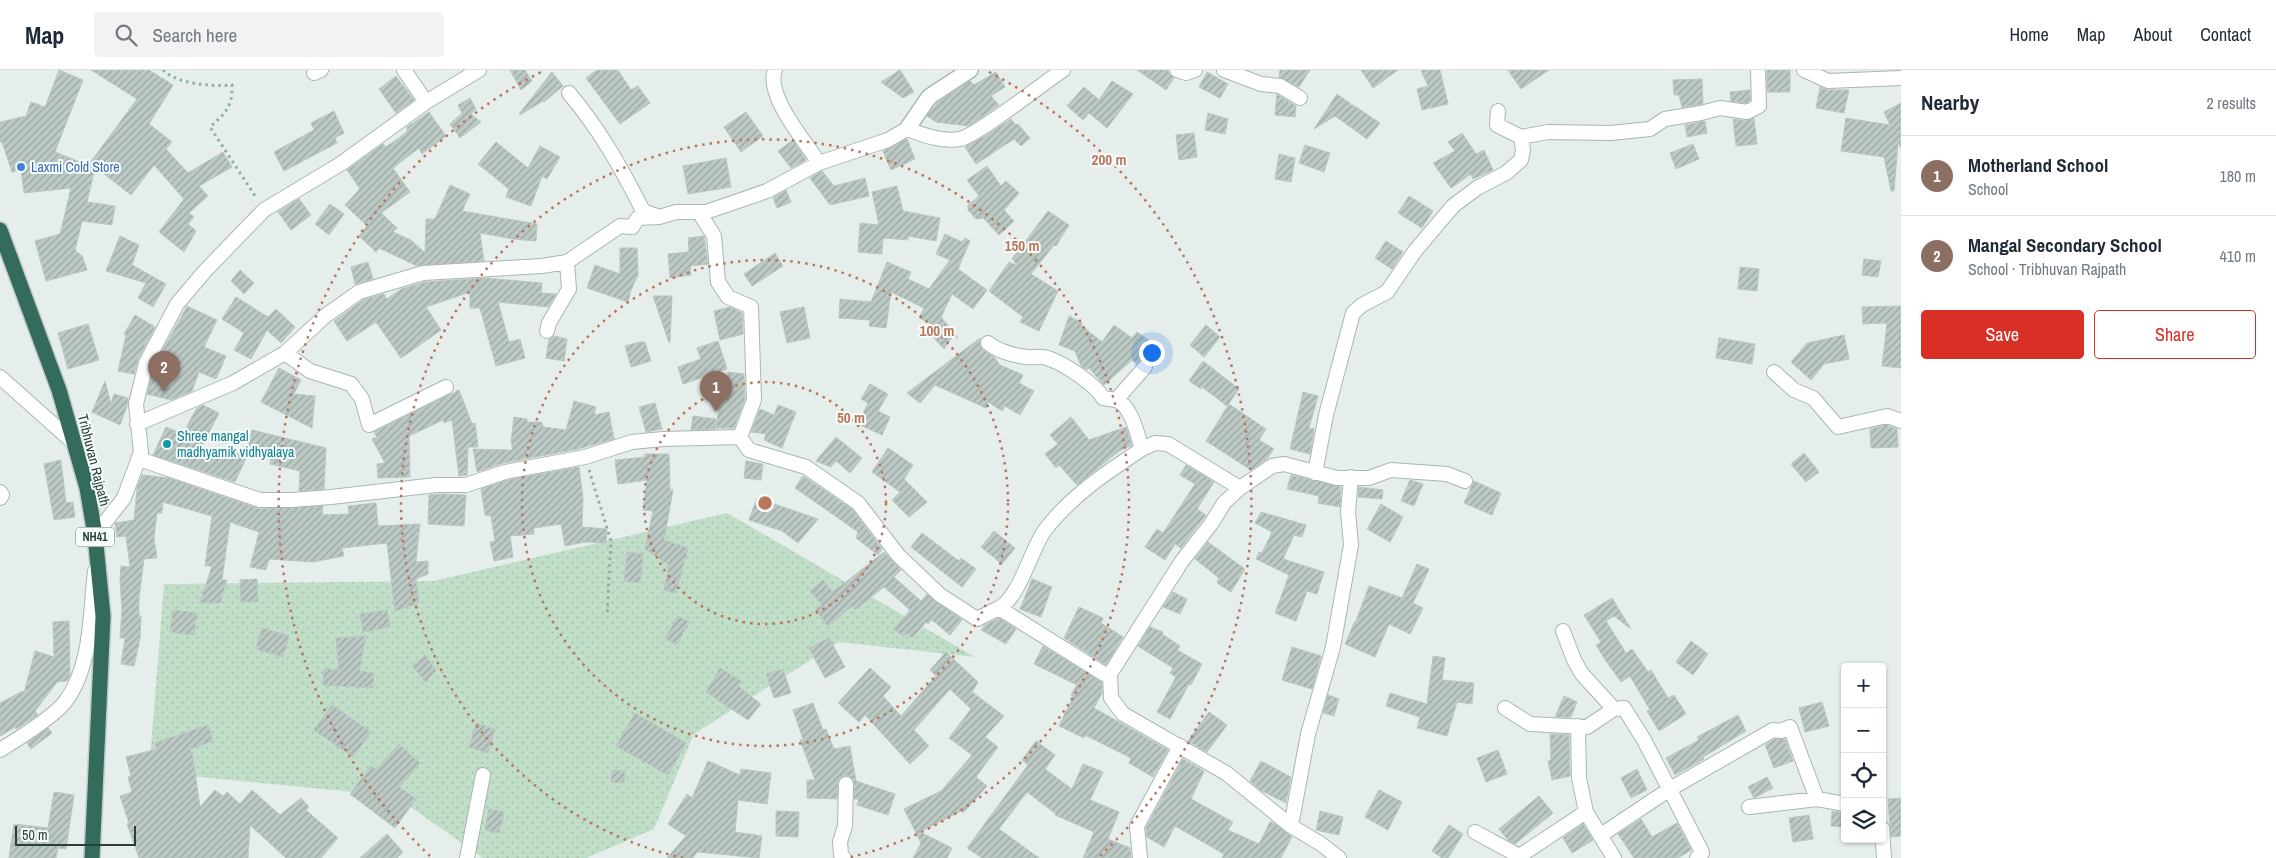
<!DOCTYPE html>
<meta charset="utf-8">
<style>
body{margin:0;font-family:"Archivo Narrow",sans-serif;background:#f2f2f3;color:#1f2937}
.controls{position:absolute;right:15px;bottom:15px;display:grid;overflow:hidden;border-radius:5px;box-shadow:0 1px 4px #0004}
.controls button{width:45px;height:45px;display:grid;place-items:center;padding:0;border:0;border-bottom:1px solid #e0e1e3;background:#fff;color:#1f2937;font:25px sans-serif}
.scale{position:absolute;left:15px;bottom:12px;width:121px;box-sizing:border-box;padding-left:5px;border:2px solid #264039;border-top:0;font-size:14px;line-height:18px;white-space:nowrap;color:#264039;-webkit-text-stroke:4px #f7fbf9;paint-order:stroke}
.you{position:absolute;left:1151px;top:282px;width:18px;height:18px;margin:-12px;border:4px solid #fff;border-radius:50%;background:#1a73e8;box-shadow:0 0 0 8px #1a73e833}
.badge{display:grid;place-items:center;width:32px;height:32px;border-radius:50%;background:#d93025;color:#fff;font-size:16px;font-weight:700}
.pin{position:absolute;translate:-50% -41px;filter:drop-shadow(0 1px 2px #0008)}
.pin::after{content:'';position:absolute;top:26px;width:18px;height:15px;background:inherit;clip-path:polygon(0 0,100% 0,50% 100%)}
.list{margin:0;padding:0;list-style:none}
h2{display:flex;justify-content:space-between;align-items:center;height:65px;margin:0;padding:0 20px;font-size:21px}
h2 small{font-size:16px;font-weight:400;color:#747a83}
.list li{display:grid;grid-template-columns:32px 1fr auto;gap:15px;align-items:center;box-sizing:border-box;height:80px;padding:0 20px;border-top:1px solid #e0e1e3}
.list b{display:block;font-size:19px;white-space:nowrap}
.list p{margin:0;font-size:16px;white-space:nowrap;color:#747a83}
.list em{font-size:16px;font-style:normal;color:#747a83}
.actions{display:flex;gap:10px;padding:15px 20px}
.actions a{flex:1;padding:11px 0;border:1px solid #d93025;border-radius:5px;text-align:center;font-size:18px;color:#d93025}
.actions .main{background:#d93025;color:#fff}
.icon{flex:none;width:28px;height:28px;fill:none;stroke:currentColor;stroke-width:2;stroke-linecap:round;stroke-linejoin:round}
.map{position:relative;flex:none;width:1901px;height:788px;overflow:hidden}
header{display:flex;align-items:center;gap:30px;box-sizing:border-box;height:70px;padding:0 25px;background:#fff;border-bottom:1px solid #e0e1e3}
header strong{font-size:24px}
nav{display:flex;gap:28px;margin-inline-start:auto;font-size:18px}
.search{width:350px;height:45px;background:#f2f2f3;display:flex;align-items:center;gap:12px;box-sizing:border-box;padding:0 18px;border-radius:5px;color:#747a83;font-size:19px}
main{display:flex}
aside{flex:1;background:#fff}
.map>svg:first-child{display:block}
.green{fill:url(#green-dots)}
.building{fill:url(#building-hatch);stroke:#b9c8c2}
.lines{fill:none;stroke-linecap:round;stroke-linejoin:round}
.street-casing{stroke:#a9b6b2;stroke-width:16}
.secondary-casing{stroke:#a5b9b2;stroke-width:18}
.highway-casing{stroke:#c2cac8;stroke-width:18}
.path{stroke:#89b0a4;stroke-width:3;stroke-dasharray:2.5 4;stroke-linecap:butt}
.street{stroke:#fff;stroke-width:14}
.secondary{stroke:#fff;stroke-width:15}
.highway{stroke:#336b5f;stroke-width:15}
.ring{fill:none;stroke:#ba765c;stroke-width:2.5;stroke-dasharray:2.5 5}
.shop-dot{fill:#3f7fe0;stroke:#f7fbf9;stroke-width:2}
.culture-dot{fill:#0f9aa8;stroke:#f7fbf9;stroke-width:2}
.labels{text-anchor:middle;stroke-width:4;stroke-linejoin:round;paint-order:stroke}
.shield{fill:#f7fbf9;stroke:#657873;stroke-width:1}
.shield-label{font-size:12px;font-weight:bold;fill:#264039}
.shop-label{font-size:14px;fill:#366cbe;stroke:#f7fbf9;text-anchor:start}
.culture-label{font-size:14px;fill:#0d838f;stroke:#f7fbf9;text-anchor:start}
.street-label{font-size:14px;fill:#264039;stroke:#f7fbf9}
.centre{fill:#ba765c;stroke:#f7fbf9;stroke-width:2.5}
.ring-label{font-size:15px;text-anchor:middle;font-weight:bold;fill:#ba765c;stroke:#f7fbf9;stroke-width:4;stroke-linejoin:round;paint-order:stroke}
</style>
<header>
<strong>Map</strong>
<div class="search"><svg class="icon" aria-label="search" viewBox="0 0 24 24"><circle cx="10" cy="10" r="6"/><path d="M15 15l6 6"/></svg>Search here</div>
<nav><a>Home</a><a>Map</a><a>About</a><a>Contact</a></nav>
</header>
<main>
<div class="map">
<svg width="1901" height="788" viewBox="0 0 1901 788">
<defs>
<pattern id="green-dots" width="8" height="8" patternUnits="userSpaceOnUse" patternTransform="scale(1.25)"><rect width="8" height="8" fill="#c1dec9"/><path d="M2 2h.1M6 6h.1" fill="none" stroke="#a6c0ad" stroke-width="1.8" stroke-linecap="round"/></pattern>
<pattern id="building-hatch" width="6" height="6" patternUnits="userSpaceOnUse" patternTransform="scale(1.25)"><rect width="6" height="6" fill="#bcc9c4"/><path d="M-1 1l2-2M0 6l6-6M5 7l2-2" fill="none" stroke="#99a5a0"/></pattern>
</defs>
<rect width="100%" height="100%" fill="#e6eeeb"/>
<path class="green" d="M727,443L975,587L839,572L694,664L654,759L586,788H483L395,726L149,702L164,514L434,511Z"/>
<path class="building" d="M59,0L83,10L55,82L95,98L87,132L115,136L112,155L82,151L75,180L82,186L87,200L46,211L35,171L60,164L71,118L24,123L21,100L12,102L2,72H0V52L26,46L31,32L45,37Z
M91,0H149L173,15L149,54L172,72L166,79L188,103L223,82L232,97L199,116L208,126L189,143L194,147L188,154L196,161L184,182L159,162L184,129L154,95L131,125L90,93L137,29Z
M510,0H525L532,11L521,20Z
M597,0H618L631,20L638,16L650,33L620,54L586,8Z
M900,0L914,22L903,28L881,12Z
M1137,0H1167L1174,8L1166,20Z
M1280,0H1310L1299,17L1279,7Z
M1361,0H1398L1373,18Z
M1421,0H1440L1448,34L1422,40L1417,19L1428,16Z
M1508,0H1549L1521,19Z
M1767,0H1790V22H1767Z
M552,2L563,16L544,32L543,31L520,45L519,44Z
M996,2L1005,17L991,26L999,35L976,51L968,56L936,52L927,46L937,33L970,11L974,15Z
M1207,2L1228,14L1220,28L1199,17Z
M396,6L414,30L396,43L379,19Z
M1702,9L1703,34L1682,37L1679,25H1674L1673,10Z
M1112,11L1133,24L1107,58L1089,43L1083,50L1067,36L1084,17L1099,30Z
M1820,17L1828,20H1849L1844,43L1816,38Z
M1750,20V31L1746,33L1731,31L1730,22Z
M1277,24L1296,36L1295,47L1275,45Z
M1337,24L1351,34L1348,36L1353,35L1380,53L1367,69L1335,46L1314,59Z
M470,28L476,39L471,44L481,52L460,68L450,54L462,43L458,35Z
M1901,33V78L1898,72L1894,121H1891L1884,87L1841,81L1846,48L1890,55L1884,42Z
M334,41L344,63L335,68L337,73L284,101L274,82L314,60L311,53Z
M429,42L446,66L422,84L419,78L393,98L410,122L381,143L397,158L393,162L411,170L425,183L426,149H435L450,115L470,124L462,141L537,154L536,171L513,169L480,163L484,191L417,196L379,178L376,182L359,166L367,156L345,135L360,119L347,100L383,74L386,77L407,62V57Z
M746,42L763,66L741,82L724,57Z
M1208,43L1228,49L1225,64L1205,60Z
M1754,48L1757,74L1736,76L1733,49L1746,51Z
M1011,49L1016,55L1018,54L1030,68L1021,76L1014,69L976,94L965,77L985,66Z
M1705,51L1707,63L1687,67L1685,55Z
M1194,63L1197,87L1179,90L1176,65Z
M1462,63L1476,84L1484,80L1493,100L1473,109L1471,104L1451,118L1433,93L1455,81L1448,72Z
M907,69L915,89L891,100L883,81Z
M793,70L806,90L791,98L778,81Z
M496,72L528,98L540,76L560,87L547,109L542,106L531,136L506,127L509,119L478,94Z
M1693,74L1699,89L1676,99L1670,83Z
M1305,75L1330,83L1324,102L1299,93Z
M1279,84L1295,88L1291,112L1275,109Z
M726,88L731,117L688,124L683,96Z
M987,96L1001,116L1006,111L1019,123L1004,140L1014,151L999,165L983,148L976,149L968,140V135L979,126L967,110Z
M822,101L834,116L865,108L869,126L830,135L810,108Z
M897,116L903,141L940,148L936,171L908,166V170L883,168L882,184L858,182L860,153L879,155L872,122Z
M786,120L791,132L777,138L773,128Z
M1409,126L1433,141L1422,158L1398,143Z
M299,129L311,145L291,160L278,142Z
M330,134L344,144L329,165L315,154Z
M1048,141L1069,155L1056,176L1054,175L1031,204L1058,221L1039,261L1020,252L1023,247L989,221L1009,192L1018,196L1012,189Z
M945,164L962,172L965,168L970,171L958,199L987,220L973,239L952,224L941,247L958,268L953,266L944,279L933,267L942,259L919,248L924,238L891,222L886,258L869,256L870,250L839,248L840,229L871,232L887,192L911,202L908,209L929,219L950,190L936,184Z
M120,166L139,175L132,195L166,214L153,237L138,228L146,213L106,201Z
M704,166L708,194L690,196L691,205L670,208L668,184L689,182L688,168Z
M1386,171L1403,182L1392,199L1375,188Z
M620,178H637L638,205L631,220L628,232L587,218L595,195L620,204Z
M775,183L783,196L752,216L744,204Z
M1864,189L1881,191L1878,207L1862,205Z
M368,192L373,209L355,214L351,197Z
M1740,197L1759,199L1757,221L1738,219Z
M240,200L254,213L244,224L231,211Z
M486,208L542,213L541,223L556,224L548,237L498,232L509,272L520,269L525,288L496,296L480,238H470V222L426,237L441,260L401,288L376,252L347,271L334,251L363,230L384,224L387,229L401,219L425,212Z
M653,226H672L670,272L669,273Z
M236,227L268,247L276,239L295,257L281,273L267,260L251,289L234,280L244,263L222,249Z
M187,236L217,250L204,277L226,286L216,309L199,302L192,321L171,330L147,324L154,296Z
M1901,236V298L1882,296L1887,253L1863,254L1862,237Z
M730,237L742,243L743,264L720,270L714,241Z
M804,237L810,268L787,273L780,242Z
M135,245L155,257L138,289L134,304L118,301L126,265L124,264Z
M1069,246L1082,253L1081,255L1102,272L1114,255L1132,268L1137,262L1153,273L1143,289L1137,293L1132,290L1104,315L1089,298L1087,300L1081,296L1075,281L1059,275Z
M88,254L99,290L68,299L58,263Z
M1206,255L1220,267L1204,287L1190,275Z
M1844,265L1849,289L1824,294L1811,310L1791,292L1807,273Z
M554,266L567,269L564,291L546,288L549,269Z
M980,268V276L983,280L994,287L1000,295L1023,305L1019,313L1034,321L1020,345L1005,336L1002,341L988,332L986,338L935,315L920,333L907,323Z
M1719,268L1755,274L1752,294L1716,288Z
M718,271L727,299L683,314L678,297L701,289L697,278Z
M640,272H645L651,291L631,297L625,276Z
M1203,291L1239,319L1227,336L1202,317L1201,319L1189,311Z
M279,298L301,310L294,324L315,326L312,358L261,332Z
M728,302L744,304L745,329L734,358H716L720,330L725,331Z
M105,311L111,334L114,324L128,328L127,336L120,355L92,342Z
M870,314L888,324L878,341L890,347L882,365L858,354L868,333L861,329Z
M459,320L472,354L475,353L478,377H468L467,405L459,406L452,350L444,353L443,350L409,366L410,407L378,408L377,394L385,393L372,369L377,367L374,362Z
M1303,322L1318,326L1309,358L1314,359L1310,384L1290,379Z
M574,331L596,337L594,345L609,342L614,369L578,379L503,393L477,402L473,379L513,380L511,372L514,347L527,349V352H542L543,357L566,360Z
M655,333L662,359L646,362L639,337Z
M1229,334L1266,359L1259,370L1274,379L1267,389L1251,400L1206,371Z
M203,335L219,343L201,378L226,388L230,380L246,388L235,412L153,385L166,357L183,364L196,339Z
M778,335L796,342L782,378L764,370L766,364L751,362L760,339L774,345Z
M693,346L716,349L715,359L691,360Z
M1071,347L1089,370L1126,357L1132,375L1119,381L1077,415L1059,395L1056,398L1045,384L1058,374L1050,365Z
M1886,355L1897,359L1898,377L1871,378L1870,359Z
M252,360L326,378L324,419L299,421L300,401L270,394L271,389L246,383Z
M836,367L862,388L850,403L836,391L831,397L816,391Z
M888,378L913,395L904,409L927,432L909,447L892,430L900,422L872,402Z
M1804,383L1819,402L1806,412L1791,394Z
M645,384H669L670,420H673L664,470L688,478L676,523L664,520L669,495L645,479L653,441L643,440L647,410L618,414L615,390L645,387Z
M61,390L66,433L73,432L75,447L54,450L44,394Z
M746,391L763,394L761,410L744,408Z
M1186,395L1214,412L1197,439L1206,445L1181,478L1175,474L1165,490L1145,477L1157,459L1163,463L1195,414L1180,405Z
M579,397L583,429L582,457L607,459L606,473L586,472L565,476L561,454L534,458V464L510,466L513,487L494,491L490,472L495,471L491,446L485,445L481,419L507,410Z
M142,405L169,408L260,439L323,436L322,445L349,444L348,436L376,433L378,456L420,454L416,492L428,491V504L416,509L419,533L395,541L387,473L342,478L344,486L313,492L269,489L266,500L250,497L259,462L230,452L222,510H227L220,533H200L212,496H205L212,446L163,432L162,443H157L154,468L157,488L144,489L139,528V546H141L140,569L134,596L121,594L125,568H120L122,539L120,511L121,496L130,497L126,466L117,467L115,453L134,450L137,418Z
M1291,405L1341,417L1340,437L1318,433L1319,426L1287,419Z
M803,406L852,439L882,479L878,485L856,468L858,462L795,418Z
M1410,410L1423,414L1414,436L1401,431Z
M1474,411L1501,423L1492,445L1464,433Z
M1359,417L1383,420L1382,429L1358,427Z
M440,424L466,425L464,456L428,454L429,425Z
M757,428L818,449L798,473L782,461L749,450Z
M1381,434L1403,447L1390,472L1367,459Z
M1261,442L1306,455L1302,467L1294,465L1283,489L1324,502L1317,524L1307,521L1296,551L1275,543L1289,505L1256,489L1259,482L1262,483L1272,462L1255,453Z
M994,461L1015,478L1002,494L981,477Z
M922,463L959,491L961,488L976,499L962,517L911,477Z
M1208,472L1245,499L1231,522L1217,513L1219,508L1195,489Z
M627,482L643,484L640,513L624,511Z
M884,482L901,500L894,507L921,531L927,524L962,550L950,565L932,550L928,554L926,552L912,568L908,563L903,566L894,559L910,540L884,517L855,540L852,536L828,556L815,540L822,535L810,521L823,510L833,522Z
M1417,494L1429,499L1413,533L1423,538L1410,564L1389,554L1375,587L1345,574L1355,551H1356L1369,516L1402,528Z
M257,509L258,532H241L240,510Z
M1032,509L1052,517L1041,547L1020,539Z
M1173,522L1187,529L1180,544L1163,537Z
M1612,528L1631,559L1614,546L1606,551L1626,583L1632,579L1648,602L1651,600L1668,628L1674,625L1686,644L1659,661L1647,641L1650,640L1630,606L1621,612L1606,591L1596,575L1601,572L1584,545Z
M1079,537L1103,548L1101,553L1123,567L1106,595L1064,568Z
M173,540L197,543L194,565L170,562Z
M387,540L390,557L363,562L360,544Z
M678,546L689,552L677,575L665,568Z
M999,548L1016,559L1006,574L981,560L985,555Z
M69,551L70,605L67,611L57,612L35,641L38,645L16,659L15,657L0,666V633L23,621L24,623L35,581L54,587L53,552Z
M1150,557L1163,562L1162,564L1180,576L1177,580L1202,594L1191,615L1189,614L1170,649L1157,642L1176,607L1170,603L1173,598L1138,576Z
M262,558L289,566L283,587L256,579Z
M366,566L359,601L374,603L373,618L323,615L324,599L339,600L336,568Z
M829,568L845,597L825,608L809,578Z
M1691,571L1708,584L1693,605L1676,592Z
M1043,576L1102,612V623L1094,638L1168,680L1153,707L1129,693L1131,688L1085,665L1084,668L1059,656L1073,627L1071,625L1077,615L1034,594Z
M1292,577L1321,586L1312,619L1282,610Z
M946,582L978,612L972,622L1004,646L985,667L998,677L976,707L987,716L963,743L961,741L920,762L952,778L947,788H913L921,773L904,739L941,721L972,685L949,668L971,639L950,619L914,660L929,676L910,694L865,645L859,652L838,633L870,598L891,617L883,626L901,646L936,606L930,600Z
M425,585L436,600L426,612L412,596Z
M1433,586L1445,588L1442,610L1474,613L1472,634L1457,632L1447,666L1417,658L1420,647L1386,636L1390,623L1427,634Z
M720,598L741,611L738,616L761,634L748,650L706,622Z
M783,599L791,623L774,628L766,604Z
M1328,625L1339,629L1334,646L1323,643Z
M1564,626L1577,632L1571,647H1555Z
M1822,632L1829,656L1805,662L1799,638Z
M813,633L823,660L826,659L834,679L850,676L856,711L895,724L888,745L857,735L859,729H854V710L847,705L838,710L837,729L807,728V710H815L800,670L803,669L793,640Z
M332,635L371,662L353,687L314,660Z
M1209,642L1227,655L1207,682L1188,671Z
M635,643L686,673L668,705L616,676Z
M1738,645L1746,661L1703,687L1704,689L1675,705L1666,688L1699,670L1697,667Z
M476,653L495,659L488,683L469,677Z
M208,655L213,671L190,679L193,688L200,737L215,720L223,726L227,722L240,734L252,720L280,745L301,728L309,737L306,740L338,768L321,788H286L250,755L248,788H139L127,754L129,753L120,726L132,722L128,707L131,706L126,687L157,679L155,673Z
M48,658L52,663L31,679L27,673Z
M1550,664L1569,665L1570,706L1552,710L1548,691L1551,690Z
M1775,669H1785L1793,691L1774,698L1765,675Z
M1036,671L1055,685L1045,699L1072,719L1083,694L1103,702L1090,730L1119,742L1108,769L1130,778L1131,788H1083L1094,762L1055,745L1056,744L1027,722L999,759L1039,788H982L967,778L1028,695L1022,690Z
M399,674L420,693L399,717L416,729L395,758L350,724L371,696L376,700Z
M1498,680L1507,704L1486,712L1477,688Z
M1183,689L1204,701L1191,729L1233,752L1228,760L1259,774L1270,752L1275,754L1292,767L1281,788H1222L1224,784L1175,756L1164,777L1147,767L1146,758Z
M708,691L740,705L741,699L771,703L767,734L738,730L735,762L762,766L759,788L697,782L693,788H667L686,766L668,754L687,724L692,728Z
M1261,691L1291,707L1286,733L1260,720L1250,711Z
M1637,699L1647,720L1631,728L1621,708Z
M612,700L625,701L624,713L611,712Z
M1767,707L1773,718L1754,728L1748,717Z
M1379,720L1402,732L1388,760L1365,747Z
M54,722L74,725L66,779L58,778L56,788H9L14,754L48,758Z
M1539,726L1553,743L1515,774L1508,770L1499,759Z
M1901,728V766L1891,767L1888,729Z
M489,739L504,742L499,763L485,760Z
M776,741L799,742L798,767L776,766Z
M1320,741L1343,747L1339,765L1316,760Z
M1832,741L1845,743V757L1831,756Z
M1809,745L1813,769L1793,772L1789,748Z
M1641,749L1652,767L1677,753L1691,780L1678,788H1634L1618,764Z
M1583,754L1593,770L1572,783L1563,768Z
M1449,755L1463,764L1448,788H1442L1432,781Z
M387,764L403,782L397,788H360Z"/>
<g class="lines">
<g class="street-casing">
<path id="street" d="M404,0L426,32
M775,0C765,25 805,71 819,93
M1177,0L1186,3L1195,0
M1224,0L1261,14L1280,16L1300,28
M1804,0L1828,11L1901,8
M314,3L321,0
M569,23C600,60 622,99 643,141L657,146
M1498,41L1497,55L1521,67L1548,62L1611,63L1650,59L1665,49L1701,43L1720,38L1747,42L1759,36L1758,0
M699,142L714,166L718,212L728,227L751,237L754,330L740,367
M547,261L549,253L569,219L567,192
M988,273C998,281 1014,286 1028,287C1033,288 1038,286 1043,287C1060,290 1095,314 1103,328L1116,330
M285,283L310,301L351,314L362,329L369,355L446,317
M1145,297L1116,330C1132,336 1137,364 1142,379C1107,402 1071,426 1045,460C1031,479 1020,527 999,538L1104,604H1110L1111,628L1123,644L1226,703L1291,756L1321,774L1339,788
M1774,302L1794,320L1813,328L1838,357L1887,346L1901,351
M0,307L74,373
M137,354L233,313L285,283L325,246L359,222L423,203L542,196L567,192L620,156L632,157L638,148L659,147L676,142H706L767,121L819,93L888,70L907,59C924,65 941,72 960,69C978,65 1042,14 1063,0
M1142,379L1155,373L1168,374L1240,418L1272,396L1284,394L1337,408H1369L1391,400L1447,404L1465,411
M139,389L260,430H292L331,427L436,415H466L505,402L585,387L632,372L663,369L740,367L749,380L806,397L858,433L898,485L940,525L977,549L999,538
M1315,403L1326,345L1353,243L1362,235L1387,222L1415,181L1453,136L1477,118L1506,103L1521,90L1523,80L1521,67
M0,422L2,425L0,428
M95,465L124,428L141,382L136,334L146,293L177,234L205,201L264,140L342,93L426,32L479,0
M1563,561L1574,590L1582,604L1614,639
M1110,604L1182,491L1211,454L1224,433L1240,418
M1505,638L1530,654L1587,657L1614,639L1624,638L1644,670L1701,780L1702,783L1697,788
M1578,656L1579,708L1586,742L1614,788
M0,680C18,669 53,647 65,632C92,597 90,543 95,501
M1749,737L1817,729L1845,734
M1291,756L1308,664L1333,577L1351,475L1348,442L1351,407
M1882,758L1884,788
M1475,762L1523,788
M1601,765L1670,719L1773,660L1781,661L1790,657L1817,729
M1521,785L1586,742
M467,788L483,705
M844,788L841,785L840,772L845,756L846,714
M1140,788L1137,756L1180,676"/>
</g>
<g class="secondary-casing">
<path id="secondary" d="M907,59L929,27L970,0"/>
</g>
<g class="highway-casing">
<path id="highway" d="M0,160L59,320L87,418L95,465L103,546L92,788"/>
</g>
<path class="path" d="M163,0C177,14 213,17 232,15C233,36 225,44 210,57L257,129
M589,400L611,471L607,546"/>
<use href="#street" class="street"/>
<use href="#secondary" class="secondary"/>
<use href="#highway" class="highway"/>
</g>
<g class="ring">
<circle cx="765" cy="433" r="121"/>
<circle cx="765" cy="433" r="243"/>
<path d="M683 788A364 364 0 1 1 847 788"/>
<path d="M430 786A486 486 0 0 1 541 2M989 2A486 486 0 0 1 1100 786"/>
</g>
<circle class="shop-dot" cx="21" cy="97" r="5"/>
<circle class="culture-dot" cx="167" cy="374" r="5"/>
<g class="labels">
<rect class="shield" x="76" y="457.5" width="38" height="19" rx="4"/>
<g class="shield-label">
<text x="95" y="471">NH41</text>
</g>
<g class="shop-label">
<text x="31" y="102">Laxmi Cold Store</text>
</g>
<g class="culture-label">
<text x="177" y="371">Shree mangal<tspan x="177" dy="16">madhyamik vidhyalaya</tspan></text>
</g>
<g class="street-label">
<text transform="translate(94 390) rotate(76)" y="5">Tribhuvan Rajpath</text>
</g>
</g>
<circle cx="765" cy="433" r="8" class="centre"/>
<g class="ring-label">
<text x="1109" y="95">200 m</text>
<text x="1022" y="181">150 m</text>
<text x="937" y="266">100 m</text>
<text x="851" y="353">50 m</text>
</g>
</svg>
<div class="controls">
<button>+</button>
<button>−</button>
<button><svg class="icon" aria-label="locate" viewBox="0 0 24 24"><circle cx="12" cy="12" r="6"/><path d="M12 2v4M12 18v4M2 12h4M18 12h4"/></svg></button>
<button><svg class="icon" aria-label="layers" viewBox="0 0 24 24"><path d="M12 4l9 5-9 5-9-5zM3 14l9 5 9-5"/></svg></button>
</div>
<div class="scale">50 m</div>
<div class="you"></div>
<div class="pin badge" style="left:716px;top:342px;background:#8d6e63">1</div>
<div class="pin badge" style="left:164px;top:322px;background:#8d6e63">2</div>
</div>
<aside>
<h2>Nearby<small>2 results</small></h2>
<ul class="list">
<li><span class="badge" style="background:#8d6e63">1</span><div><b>Motherland School</b><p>School</p></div><em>180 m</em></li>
<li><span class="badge" style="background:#8d6e63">2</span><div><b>Mangal Secondary School</b><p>School · Tribhuvan Rajpath</p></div><em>410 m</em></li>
</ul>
<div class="actions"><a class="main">Save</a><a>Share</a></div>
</aside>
</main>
